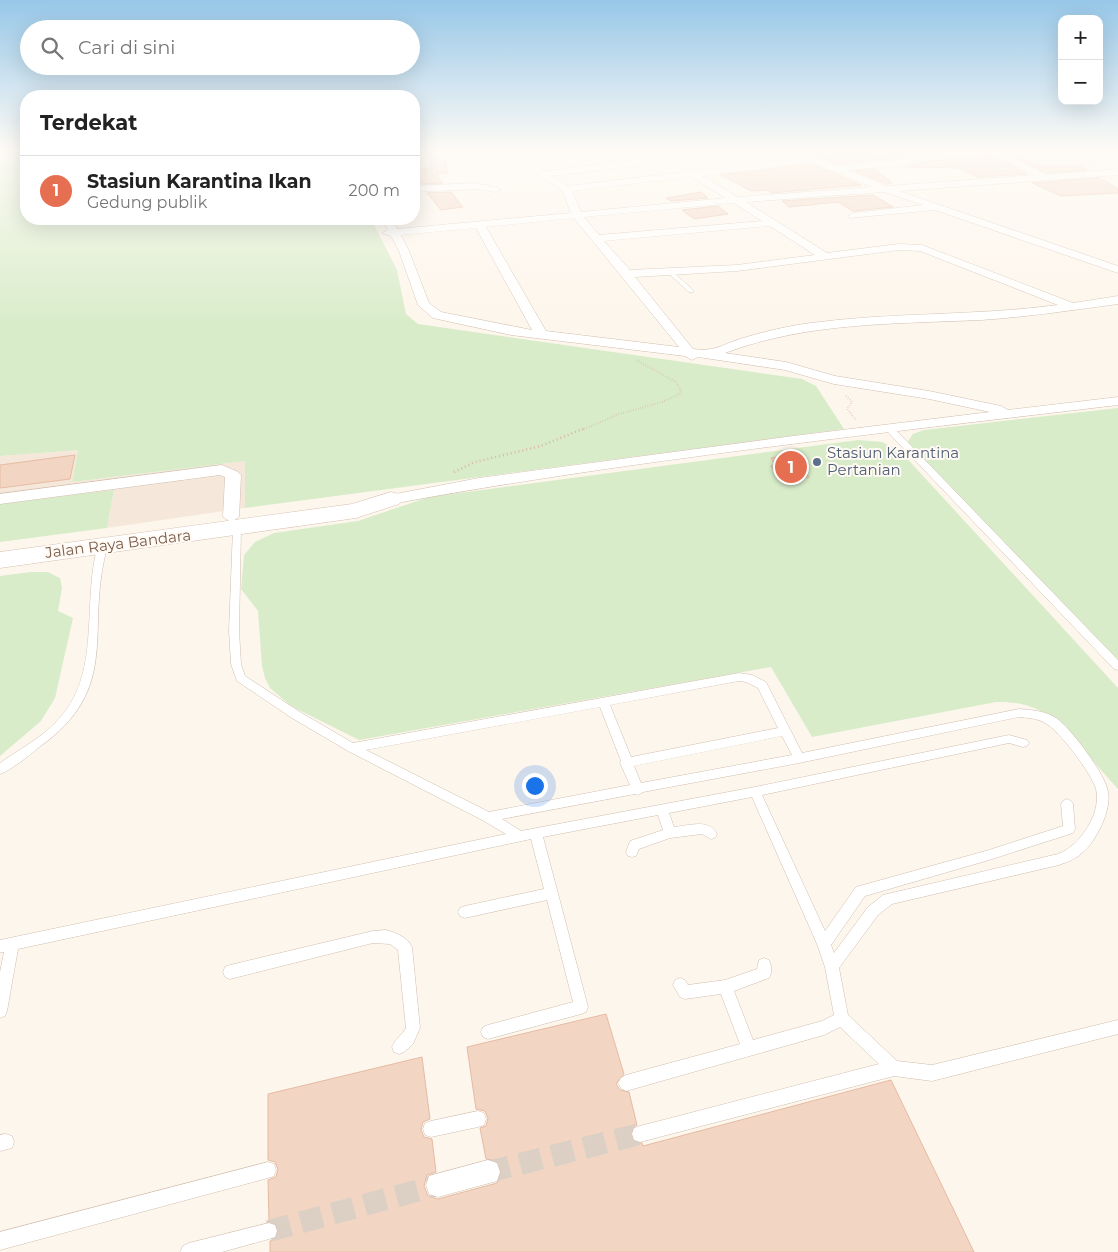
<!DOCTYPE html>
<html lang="id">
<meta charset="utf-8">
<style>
body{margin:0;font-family:Montserrat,sans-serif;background:#f6f6f6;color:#222}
.controls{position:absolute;right:15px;top:15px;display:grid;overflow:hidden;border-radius:10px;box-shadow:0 5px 20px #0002}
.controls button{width:45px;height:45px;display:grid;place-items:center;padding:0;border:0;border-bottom:1px solid #e0e0e0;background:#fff;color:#222;font:25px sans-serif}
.you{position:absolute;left:534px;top:785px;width:18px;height:18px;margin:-12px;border:4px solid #fff;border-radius:50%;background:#1a73e8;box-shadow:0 0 0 8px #1a73e833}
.badge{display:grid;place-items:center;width:32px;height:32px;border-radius:50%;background:#e76f51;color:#fff;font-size:16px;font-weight:700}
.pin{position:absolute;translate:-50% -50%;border:2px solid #fff;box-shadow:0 1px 5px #0006}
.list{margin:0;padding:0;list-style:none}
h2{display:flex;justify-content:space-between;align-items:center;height:65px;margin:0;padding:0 20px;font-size:21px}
h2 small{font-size:16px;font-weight:400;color:#767676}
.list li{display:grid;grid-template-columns:32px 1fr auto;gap:15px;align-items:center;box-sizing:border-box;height:70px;padding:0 20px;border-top:1px solid #e0e0e0}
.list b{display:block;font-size:19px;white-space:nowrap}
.list p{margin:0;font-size:16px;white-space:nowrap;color:#767676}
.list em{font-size:16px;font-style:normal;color:#767676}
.icon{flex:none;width:28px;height:28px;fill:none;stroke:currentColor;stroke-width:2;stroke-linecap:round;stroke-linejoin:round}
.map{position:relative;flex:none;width:1118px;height:1252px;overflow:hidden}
.search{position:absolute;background:#fff;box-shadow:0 5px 20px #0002;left:20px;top:20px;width:400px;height:55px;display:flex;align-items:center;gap:12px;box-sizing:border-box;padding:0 18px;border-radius:28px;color:#767676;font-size:19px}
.panel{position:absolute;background:#fff;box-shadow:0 5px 20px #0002;left:20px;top:90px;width:400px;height:135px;border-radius:20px}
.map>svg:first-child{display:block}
.residential{fill:#f5e8da}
.green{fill:#d8ecc9}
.building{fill:#f3d5c3;stroke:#e6bba3}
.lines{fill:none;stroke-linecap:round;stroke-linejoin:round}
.pedestrian-tunnel{stroke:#dcd0c4;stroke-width:22;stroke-dasharray:22 11;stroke-linecap:butt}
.service-casing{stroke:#d1beb0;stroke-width:1}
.pedestrian-casing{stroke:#d1beb0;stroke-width:1}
.minor-casing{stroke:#d1beb0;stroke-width:1}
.secondary-casing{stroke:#d6c0b0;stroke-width:1}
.path-far1{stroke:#d9b8a5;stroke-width:2;stroke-dasharray:0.5 2;stroke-linecap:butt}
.path{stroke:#d9b8a5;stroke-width:2.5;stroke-dasharray:1 3;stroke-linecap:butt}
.service{fill:#fff;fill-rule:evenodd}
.pedestrian{fill:#fff;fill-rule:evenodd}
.minor{fill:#fff;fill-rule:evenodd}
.secondary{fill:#fff;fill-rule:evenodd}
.service-dot{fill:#5c6f8a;stroke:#fffaf3;stroke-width:2}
.labels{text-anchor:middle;stroke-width:4;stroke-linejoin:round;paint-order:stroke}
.service-label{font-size:15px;fill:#4e5e75;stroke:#fffaf3;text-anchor:start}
.street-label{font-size:15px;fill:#7a5c4d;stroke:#fffaf3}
</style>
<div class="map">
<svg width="1118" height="1252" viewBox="0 0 1118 1252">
<rect width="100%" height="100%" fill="#fdf6ec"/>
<path class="residential" d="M1022,150H1072L1103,171L1038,174L996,152Z
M78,450L72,482L245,461V508L107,528L114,491L0,504V456Z"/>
<path class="green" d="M0,150H26V219H371L397,270L406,314L418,324L802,379L816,386L844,429L245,508V461L72,482L78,450L0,456Z
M1118,408V663L909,445L908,441L913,434L924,430Z
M858,440L882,442L901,452L1118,688V789L1056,720C1037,707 1019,701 996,702L812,737L771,667L359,740L291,706L270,688L265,678L262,666L258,611L241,589L244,555L255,542L274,533L358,521L429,497Z
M114,490L107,528L0,542V504Z
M31,572H48L60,578L62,588L58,611L73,618L55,698L41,721L0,756V576Z"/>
<path class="building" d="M859,151H896L898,153L925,152L905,157L836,164L814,155Z
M1006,151L1043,167L1080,166L1087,170L1046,173Z
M996,157L1027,174L977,177L959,168L905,167L928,161Z
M430,159H445L448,173L436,174L443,183L420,184L414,177V168H431Z
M812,164L861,185L771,193L767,190L751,191L721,175Z
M875,169L892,183H884L855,171Z
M1100,178L1118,189V193L1061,196L1032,183Z
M451,192L463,207L441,210L427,193Z
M701,192L708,198L671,201L666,198Z
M873,195L893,207L853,211L838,202L789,207L782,201Z
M718,206L728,214L694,219L682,210Z
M75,455L70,479L0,488V465Z
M791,455L796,462L809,477L781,480L771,466L775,464L771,458Z
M606,1014L624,1074L616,1084L620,1090L629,1092L637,1125L632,1127L630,1135L633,1142L642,1143L643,1146L891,1080L974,1252H270V1241L277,1238L279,1230L276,1223L269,1221L268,1180L276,1177L278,1169L275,1162L268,1160V1094L422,1057L430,1119L423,1122L421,1130L424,1137L432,1139L436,1172L427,1175L424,1186L428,1196L438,1199L497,1183L502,1173L498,1161L486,1159L480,1128L486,1126L488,1118L485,1111L476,1109L467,1047Z"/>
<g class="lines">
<path class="pedestrian-tunnel" d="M488,1172L640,1134
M269,1231L438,1185"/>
<g class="service-casing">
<path id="service" d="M667,270H671L693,290V292H689L667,272Z
M886,426H892L1118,660V670L1114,669L886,430Z
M237,526L241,529L239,631L241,664L245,676L300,712L353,743L739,673L752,675L766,682L802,753L1019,709C1032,710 1045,711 1056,718C1070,727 1106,775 1108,792C1112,809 1096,842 1082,853C1076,859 1067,862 1059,865L892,904L878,915L839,968L848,1015L897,1061L932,1065L1118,1020V1034L932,1081L894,1076L640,1142L634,1140L632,1134L634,1128L640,1126L879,1064L840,1027L824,1035L626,1091L621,1088L618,1083L621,1078L626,1075L740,1044L721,994L685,999L680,997L673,985L675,980L680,978L685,980L688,985L725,980L757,969L759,960L764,958L769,960C772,967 772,972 769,978L734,991L753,1040L822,1021L834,1015L825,967L817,944L752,797L669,813L674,827C688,826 709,818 717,834L715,838L711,839L702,834L670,838L639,849L636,856L632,857L628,856L626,852L630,841L663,830L658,815L543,837L588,1007L586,1012L581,1014L488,1039L483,1037L481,1032L483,1027L488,1025L573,1002L547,900L465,918L460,916L458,912L460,908L465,906L544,889L531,839L18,949L7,1011L5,1016L0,1018V972L4,952H0V940L506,834L484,821L348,751L292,718L237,681L231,664L229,631L233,529ZM739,681L746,682L758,688L778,728L631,757L610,705ZM600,707L621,761L620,763L630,785L489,812L366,750ZM1019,717C1028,718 1037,718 1045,723C1059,730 1092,774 1096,789C1102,813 1080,846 1058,854L883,895L868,907L834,953L831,945L865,896L989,860L1073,833L1075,829L1073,804L1071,801L1067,799L1063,801L1061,804L1063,826L989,850L856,887L825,931L762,795L1009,743L1023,747L1027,746L1029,743L1027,740L1009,735L755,787L521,831L502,819L635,794L638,795L643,792L799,763ZM782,736L792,755L641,783L634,766Z
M103,542L108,545C83,628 125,687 38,748C27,757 13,769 0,774V763C18,750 40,739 56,722C103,675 81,604 98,545Z
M386,930C397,933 407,937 412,947L420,1028L413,1044L404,1052L399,1054L394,1052L392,1047C395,1039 402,1035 406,1028L398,950L390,944L373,943L230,979L225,977L223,972L225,967L230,965L373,931Z
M478,1111L484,1113L486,1119L484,1125L478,1127L431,1137L425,1135L423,1129L425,1123L431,1121Z
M6,1134L12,1136L14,1142L12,1148L0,1151V1135Z
M268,1162L274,1164L276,1170L274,1176L268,1178L0,1250V1232Z
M269,1223L275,1225L277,1231L275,1237L269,1239L222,1252H180L183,1246L189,1243Z"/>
</g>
<g class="pedestrian-casing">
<path id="pedestrian" d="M488,1160L497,1163L500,1172L497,1181L438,1197L429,1194L426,1185L429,1176Z"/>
</g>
<g class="minor-casing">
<path id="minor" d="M503,150H513L545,171L668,156L672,159L668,162L552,176L568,186L685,172L689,169L694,171L802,158L785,150H797L836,166L905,159L928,153L1000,150L1046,175L1118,169V175L899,191L1118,266V273L935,210L849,218L848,216L853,213L923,205L884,192L746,202L827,253L899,244L922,245L1073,303L1118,296V304C1073,310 1027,317 981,320C895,324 807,322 725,353L786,362L835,376L929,391L1001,406L1008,410L1118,397V405C875,434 631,460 391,504L385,502L383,499L385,496L479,478L793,436L990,412L929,399L834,384L785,370L698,357L692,360L685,356L511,335L433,318L418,305L399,251L391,236L382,233L388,230L382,219H392L397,229L571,213L562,190ZM996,155L1034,175L886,186L847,170L905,165L928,159ZM812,162L872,187L738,197L702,176ZM691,177L726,198L581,212L572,191ZM734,203L762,221L599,235L584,217ZM574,218L679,347L546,331L486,227ZM770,226L815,255L737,265L630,270L604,241ZM476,228L532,330L441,312L429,303L409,251L401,235ZM899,250L920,251L1058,305C976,316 893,312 811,323C787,326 763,332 740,339C721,345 715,352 693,349L635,277L737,271Z
M476,183L501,189L496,192L476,189L414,192V186Z
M222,465L238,472L241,475L239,517L231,522L223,517L225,477L220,475L0,504V494Z"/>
</g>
<g class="secondary-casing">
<path id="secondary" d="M391,492L399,494L403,499L399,504L356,518L0,568V552L352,504Z"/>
</g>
<path class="path-far1" d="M0,169L26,173
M846,396L852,402L847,409L856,420
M582,430L619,414L662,402L680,394L681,390L676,382L636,360"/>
<path class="path" d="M454,472L475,462L541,446L585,428"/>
<use href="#service" class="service"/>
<use href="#pedestrian" class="pedestrian"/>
<use href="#minor" class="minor"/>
<use href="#secondary" class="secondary"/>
</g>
<linearGradient id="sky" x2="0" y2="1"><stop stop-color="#97c7e8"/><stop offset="0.46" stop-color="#fefbf6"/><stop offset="1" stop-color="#fefbf6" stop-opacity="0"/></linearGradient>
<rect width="1118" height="326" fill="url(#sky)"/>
<circle class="service-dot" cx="817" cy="462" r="5"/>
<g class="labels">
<g class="service-label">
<text x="827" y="458">Stasiun Karantina<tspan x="827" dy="17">Pertanian</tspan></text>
</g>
<g class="street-label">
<text transform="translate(118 544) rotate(-7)" y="5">Jalan Raya Bandara</text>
</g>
</g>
</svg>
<div class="controls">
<button>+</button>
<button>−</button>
</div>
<div class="you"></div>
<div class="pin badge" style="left:791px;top:467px">1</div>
<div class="search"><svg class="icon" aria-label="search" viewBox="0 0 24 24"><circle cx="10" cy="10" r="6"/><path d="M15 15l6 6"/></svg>Cari di sini</div>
<section class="panel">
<h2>Terdekat<small></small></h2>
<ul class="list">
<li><span class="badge">1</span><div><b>Stasiun Karantina Ikan</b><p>Gedung publik</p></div><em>200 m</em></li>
</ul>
</section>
</div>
